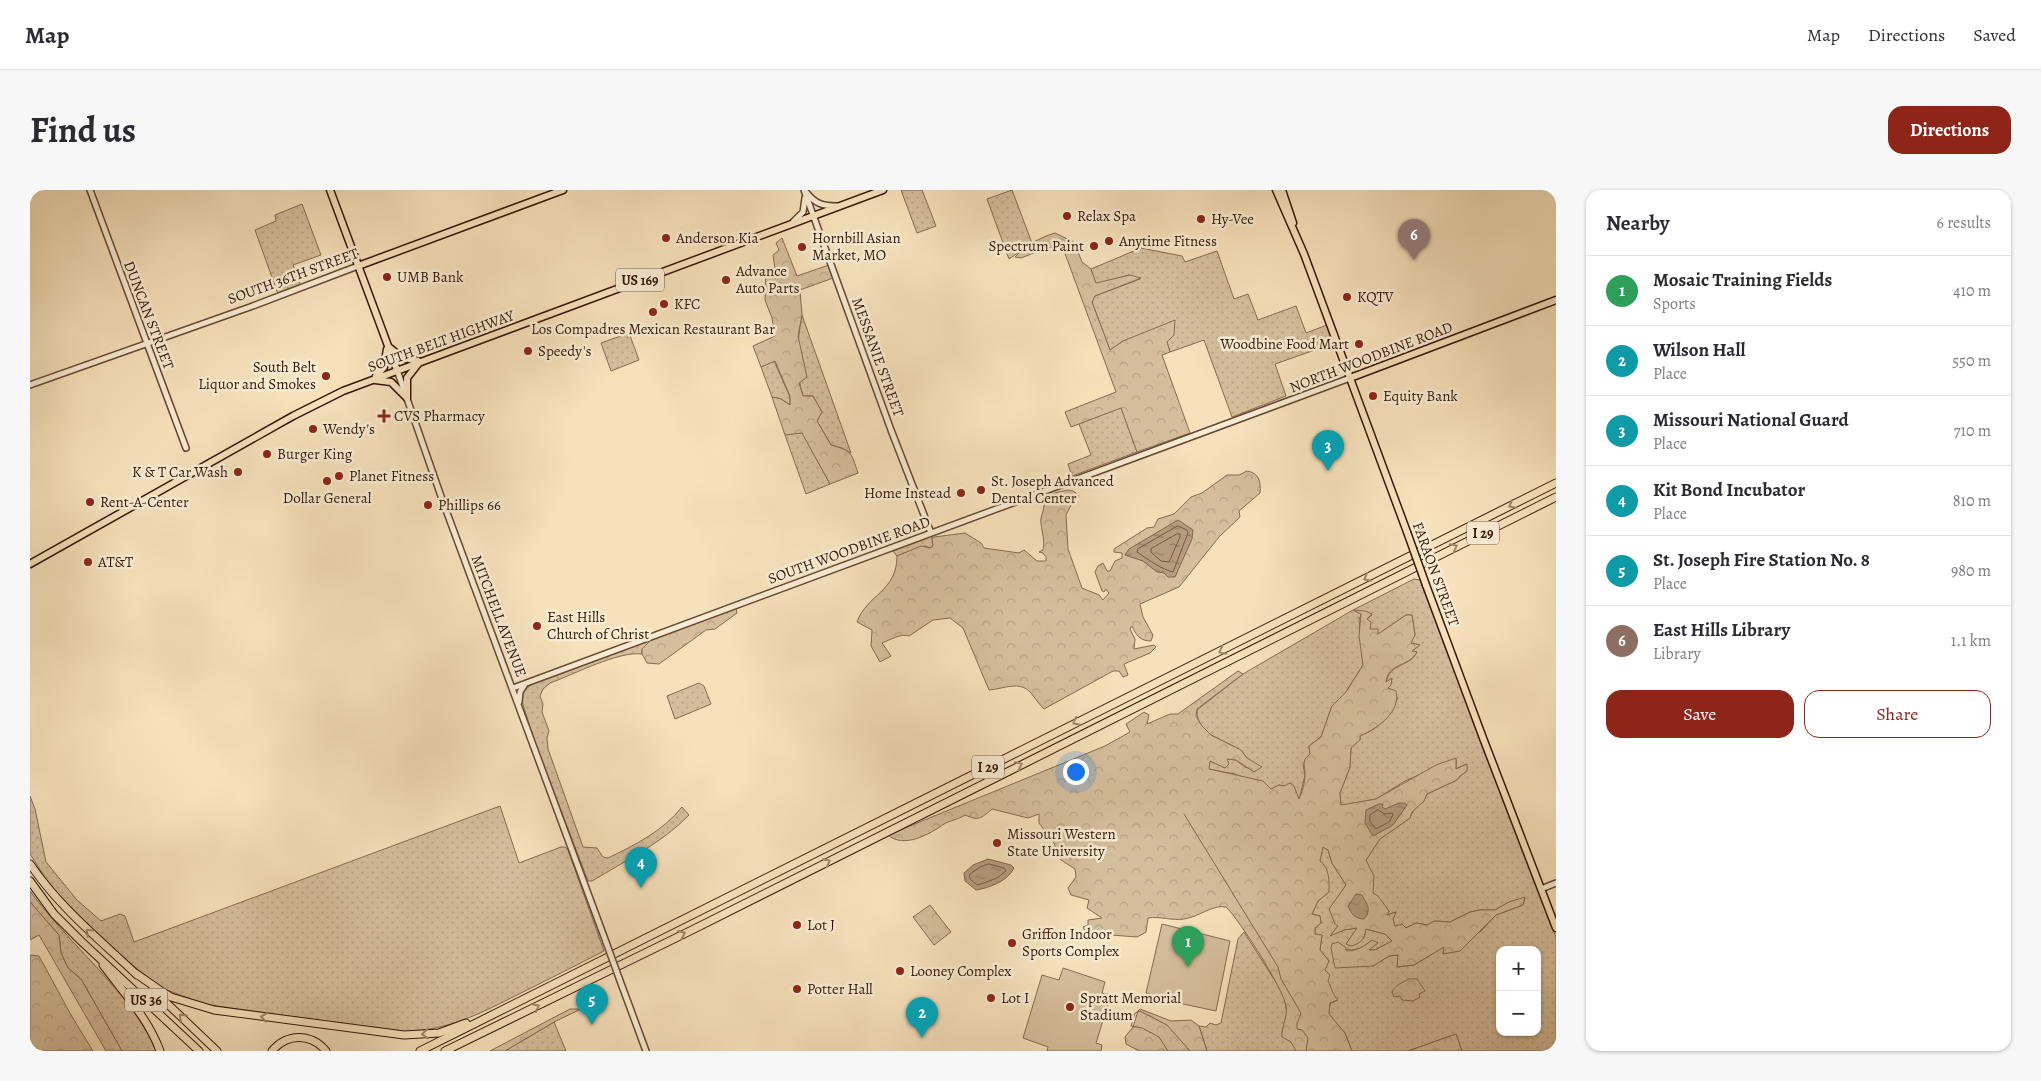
<!DOCTYPE html>
<meta charset="utf-8">
<style>
body{margin:0;font-family:Alegreya,serif;background:#f7f7f7;color:#2b2b33}
.controls{position:absolute;right:15px;bottom:15px;display:grid;overflow:hidden;border-radius:10px;box-shadow:0 1px 4px #0004}
.controls button{width:45px;height:45px;display:grid;place-items:center;padding:0;border:0;border-bottom:1px solid #e1e1e2;background:#fff;color:#2b2b33;font:25px sans-serif}
.you{position:absolute;left:1045px;top:581px;width:18px;height:18px;margin:-12px;border:4px solid #fff;border-radius:50%;background:#1a73e8;box-shadow:0 0 0 8px #1a73e833}
.badge{display:grid;place-items:center;width:32px;height:32px;border-radius:50%;background:#8f2418;color:#fff;font-size:16px;font-weight:700}
.pin{position:absolute;translate:-50% -41px;filter:drop-shadow(0 1px 2px #0008)}
.pin::after{content:'';position:absolute;top:26px;width:18px;height:15px;background:inherit;clip-path:polygon(0 0,100% 0,50% 100%)}
.list{margin:0;padding:0;list-style:none}
h2{display:flex;justify-content:space-between;align-items:center;height:65px;margin:0;padding:0 20px;font-size:21px}
h2 small{font-size:16px;font-weight:400;color:#7c7c81}
.list li{display:grid;grid-template-columns:32px 1fr auto;gap:15px;align-items:center;box-sizing:border-box;height:70px;padding:0 20px;border-top:1px solid #e1e1e2}
.list b{display:block;font-size:19px;white-space:nowrap}
.list p{margin:0;font-size:16px;white-space:nowrap;color:#7c7c81}
.list em{font-size:16px;font-style:normal;color:#7c7c81}
.actions{display:flex;gap:10px;padding:15px 20px}
.actions a{flex:1;padding:11px 0;border:1px solid #8f2418;border-radius:15px;text-align:center;font-size:18px;color:#8f2418}
.actions .main{background:#8f2418;color:#fff}
.map{position:relative;flex:none;width:1526px;height:861px;overflow:hidden;border-radius:15px}
header{display:flex;align-items:center;gap:30px;box-sizing:border-box;height:70px;padding:0 25px;background:#fff;border-bottom:1px solid #e1e1e2}
header strong{font-size:24px}
nav{display:flex;gap:28px;margin-inline-start:auto;font-size:18px}
.intro{display:flex;align-items:center;justify-content:space-between;box-sizing:border-box;height:120px;padding:0 30px}
h1{margin:0;font-size:35px}
.button{padding:12px 22px;border-radius:15px;background:#8f2418;color:#fff;font-size:18px;font-weight:700}
main{display:flex;gap:30px;padding:0 30px}
aside{flex:1;background:#fff;border-radius:15px;box-shadow:0 1px 4px #0004}
.map>svg:first-child{display:block}
.grass{fill:url(#grass-dots);stroke:#866a52;fill-rule:evenodd}
.forest{fill:url(#forest-crowns);stroke:#866a52}
.pitch{fill:#d5be9c;stroke:#866a52}
.water{fill:url(#water-ripples);stroke:#82664e}
.lines{fill:none;stroke-linecap:round;stroke-linejoin:round}
.shore{stroke:#765942;stroke-width:1}
.stream{stroke:#82664e;stroke-width:1}
.minor-casing{stroke:#664934;stroke-width:8}
.major-casing{stroke:#361607;stroke-width:9}
.highway-casing{stroke:#361607;stroke-width:9}
.minor{stroke:#f9ecd3;stroke-width:5}
.major{stroke:#f6e1bb;stroke-width:6}
.highway{stroke:#f6e1bb;stroke-width:7}
.minor-bridge-casing{stroke:#664934;stroke-width:8;stroke-linecap:butt}
.major-bridge-casing{stroke:#361607;stroke-width:9;stroke-linecap:butt}
.minor-bridge{stroke:#f9ecd3;stroke-width:5}
.major-bridge{stroke:#f6e1bb;stroke-width:6}
.oneway{stroke:#a0866a}
.poi-dot{fill:#8f2418;stroke:#f9ecd3;stroke-width:2}
.labels{text-anchor:middle;stroke-width:5;stroke-linejoin:round;paint-order:stroke}
.shield{fill:#f9ecd3;stroke:#705644;stroke-width:1}
.shield-label{font-size:14px;font-weight:bold;fill:#361607}
.poi-label{font-size:15px;fill:#361607;stroke:#f9ecd3;text-anchor:start}
.street-label{font-size:15px;fill:#361607;stroke:#f9ecd3}
</style>
<header>
<strong>Map</strong>
<nav><a>Map</a><a>Directions</a><a>Saved</a></nav>
</header>
<div class="intro"><h1>Find us</h1><a class="button">Directions</a></div>
<main>
<div class="map">
<svg width="1526" height="861" viewBox="0 0 1526 861">
<defs>
<pattern id="grass-dots" width="8" height="8" patternUnits="userSpaceOnUse" patternTransform="scale(1.25)"><rect width="8" height="8" fill="#d5be9c"/><path d="M2 2h.1M6 6h.1" fill="none" stroke="#b7a385" stroke-width="1.8" stroke-linecap="round"/></pattern>
<pattern id="forest-crowns" width="20" height="18" patternUnits="userSpaceOnUse" patternTransform="scale(1.25)"><rect width="20" height="18" fill="#d5be9c"/><path d="M2 6a3 3 0 1 1 6 0M12 15a3 3 0 1 1 6 0" fill="none" stroke="#b7a385"/></pattern>
<pattern id="water-ripples" width="26" height="14" patternUnits="userSpaceOnUse" patternTransform="scale(1.25)"><rect width="26" height="14" fill="#b59c7e"/><path d="M2 4q2-2 4 0t4 0M15 11q2-2 4 0t4 0" fill="none" stroke="#947e65"/></pattern>
</defs>
<rect width="100%" height="100%" fill="#f6e1bb"/>
<filter id="stains"><feTurbulence type="fractalNoise" baseFrequency=".004" numOctaves="4"/><feColorMatrix values="0 0 0 0 .2 0 0 0 0 .09 0 0 0 0 .02 0 0 0 .5 -.17"/></filter>
<radialGradient id="worn" r=".72"><stop offset=".6" stop-color="#630" stop-opacity="0"/><stop offset="1" stop-color="#630" stop-opacity=".3"/></radialGradient>
<path class="grass" d="M871,0H892L906,36L887,43Z
M982,0L1002,53L979,69L957,9Z
M272,14L291,65L263,75L271,96L248,104L225,40L246,31L245,25Z
M1111,58L1152,66L1155,72L1187,61L1204,109L1218,104L1228,130L1266,116L1276,143L1297,135L1302,154L1245,174L1256,206L1202,227L1174,150L1140,162L1137,152L1093,151L1080,160L1062,112L1065,106L1110,89L1099,85L1066,94L1061,79Z
M772,125L821,263L812,258L801,255L787,231L792,222L783,206H773C765,181 767,151 772,125Z
M599,143L609,170L581,181L571,153Z
M744,171L760,207V215L751,209L742,207L731,177Z
M1091,217L1107,262L1042,286L1038,274L1061,265L1049,234Z
M772,242L800,294L776,304L755,245Z
M902,346L903,356L900,358L895,356L867,366L863,361Z
M1384,389L1390,390L1526,747V861H1432L1426,844L1378,861H1322L1315,843L1299,824L1300,813L1308,810L1302,804L1294,780L1299,771L1290,760L1292,745L1285,744V738L1291,733L1290,726L1282,724L1288,711L1299,702L1290,671L1292,657L1298,660L1302,673L1316,695L1300,719L1308,736L1301,745L1314,740L1328,738L1316,754L1334,748L1336,739L1355,744L1362,751L1345,760H1338L1342,750C1326,763 1321,762 1302,754L1343,776L1359,766L1369,765L1367,777L1384,775L1415,756L1413,764L1451,741L1466,725L1493,715L1495,708L1479,712L1465,720H1450L1440,722L1420,732L1405,731L1397,735L1386,733L1376,738L1365,737L1363,729L1366,722L1357,725L1359,721L1343,703L1336,670L1350,649L1380,628C1383,617 1392,614 1397,604L1427,590L1430,586L1437,581L1436,574L1426,579V569L1375,591L1346,609L1311,616L1310,603L1320,577L1321,558L1330,550V546C1353,536 1356,529 1368,508L1358,498L1362,489L1356,493C1360,472 1379,478 1387,462L1382,461L1389,455L1380,453L1385,445L1382,425H1376L1347,445L1340,440L1337,429L1342,425L1325,421L1331,424L1329,430L1333,475L1316,502L1302,516L1291,547L1279,556L1280,564L1273,575L1275,585L1269,610L1264,597L1249,595L1241,599L1205,584L1178,579L1180,571L1195,578L1197,569L1206,570L1216,578C1217,575 1217,570 1216,567C1208,550 1166,551 1167,520L1213,484L1323,420ZM1470,760H1507V842H1470Z
M621,450L612,459V464C588,461 545,484 520,493L513,499L510,506L513,514L512,522L519,541L517,548L518,559L553,657L567,658L573,667L578,668C605,655 633,641 652,617L659,625C632,653 595,671 562,691H558L504,550L492,511C492,501 497,497 505,493Z
M669,493L674,496L681,514L645,529L637,506Z
M0,606L5,619L16,672L47,710L71,731L90,724L95,726L104,752L470,616L489,673L531,657H535L538,660L574,761C547,775 519,789 491,803C449,824 420,840 372,842L173,814L132,798L118,788L74,751L39,717L18,692L0,664Z
M0,701C41,757 97,798 127,861H92L51,789L38,778L31,763L29,745L0,712Z
M1214,742L1254,805L1257,824L1252,844L1264,855L1266,861H1177L1169,836L1176,837L1180,833L1186,835L1191,833L1208,749Z
M524,832L536,861H475Z"/>
<path class="forest" d="M1025,43L1044,52L1052,72L1061,79L1066,93L1100,85L1111,88L1065,106L1062,112L1080,160L1093,151L1145,130L1144,145L1137,152L1140,162L1132,165L1160,243L1107,262L1091,218L1041,237L1035,222L1086,202L1033,58L1019,57L991,68L985,67C996,55 1009,48 1025,43Z
M752,48L767,86L799,75L803,88L770,100L772,125L768,146L777,187L769,193L773,206H783L792,222L787,231L801,255C823,261 821,263 828,283L800,294L772,243L755,245L742,207L751,209L760,215V206L745,171L731,177L723,156L745,146L742,128L735,110L736,80L745,79L743,65L749,60L746,53Z
M1217,281C1229,283 1231,291 1230,303L1209,321L1210,327L1189,347L1149,397L1110,414L1113,427L1123,445L1121,451C1110,451 1106,445 1102,436L1100,439L1105,449L1104,459L1124,455L1126,457L1120,463L1094,474L1098,485L1093,487L1089,481H1083L1014,519C1009,514 1005,508 1001,503C990,490 973,499 959,500L933,438L920,428L903,430L879,446C871,443 860,450 852,453L861,466L850,472L841,456L842,440L827,432C837,404 867,402 867,366L891,356L900,358L903,356L902,348L904,347L935,343L951,353L954,358L989,363L994,360L1007,371H1016V367L1013,363L1009,362L1013,360C1015,349 1012,343 1011,333C1010,329 1012,325 1013,321C1015,310 1016,305 1028,302C1038,300 1042,298 1049,306L1040,317L1036,325L1038,359L1052,398L1069,405L1073,410L1079,403L1076,399L1074,402L1072,401L1065,382L1068,376L1073,373L1077,381H1080L1085,371L1092,368V363L1084,362V359L1117,338L1124,337L1128,329L1144,324L1161,307L1172,303L1197,285H1209Z
M706,418L707,423L685,439L676,440L629,474L617,473L612,464V459L621,450Z
M1323,420L1335,421L1342,424L1337,429L1341,432L1340,439H1348V444L1376,425H1382L1385,445L1381,453L1390,455L1382,461L1387,462C1378,478 1358,472 1356,492L1362,488L1361,495L1358,498L1366,501C1371,522 1348,538 1330,546V550L1321,558L1320,577L1310,603L1311,615L1346,609L1406,575L1426,568V579L1437,574V581L1430,586L1427,590L1397,604L1394,611L1382,622L1380,628L1350,649L1336,670L1344,686L1343,703L1348,706L1359,721L1357,725L1366,722L1363,729L1365,736L1372,734L1376,738L1386,733L1397,735L1405,731L1420,732L1440,722L1450,720H1465L1479,712L1495,707L1493,715L1466,725L1430,761L1413,764L1414,757L1384,775L1367,777L1368,765L1359,766L1343,776L1305,778L1301,758L1302,754L1308,752L1315,757L1317,761C1327,761 1335,756 1342,750L1348,753L1339,760H1345L1362,751L1355,744L1336,739C1334,749 1332,753 1321,756L1316,754L1327,738L1314,740L1300,746L1308,736L1305,734L1299,719L1316,695L1302,673L1298,660L1293,657L1290,671C1300,678 1299,692 1299,702L1288,711L1282,724L1290,726L1291,733L1285,738V744L1292,745L1290,760L1299,771L1295,780L1300,785L1298,791C1302,798 1302,804 1308,810L1300,813L1299,824L1315,843L1322,861H1266L1261,852L1252,847C1251,837 1258,827 1256,816C1254,800 1209,729 1196,717C1183,714 1169,727 1154,729C1143,731 1130,726 1118,728L1116,742L1107,747L1081,745L1065,748L1056,743L1053,737L1058,735V730L1072,728L1057,718L1059,710L1041,705L1038,698L1046,687L1045,679L1031,670L1024,653L1009,633V624L998,628L962,619C950,629 949,631 935,625C929,629 919,631 914,634C900,644 874,659 858,645L1075,556L1100,542L1096,534L1114,522L1119,525L1117,534L1140,524H1148L1208,481L1213,484L1167,519L1166,526L1172,536L1181,545L1211,560L1217,568L1232,577L1224,582L1206,570L1197,569L1199,574L1195,578L1180,571L1179,579L1233,591L1241,599L1249,595L1254,596L1260,593L1264,596L1269,609C1272,602 1275,593 1275,585C1275,575 1271,571 1280,564L1279,556L1291,547L1302,516L1316,502L1333,475L1329,446L1331,424Z
M0,712L29,745L31,763L38,778L51,789L92,861H76L9,745L0,750Z
M900,715L921,742L904,755L883,727Z
M0,765L9,766L41,825L63,861H0Z
M1379,789H1387L1395,801L1389,804L1390,807L1383,811L1372,810L1370,806L1364,807L1362,802C1365,795 1372,793 1379,789Z
M540,819H551L524,832L475,861H460Z
M1110,819L1141,831L1161,830L1169,836L1177,861H1109L1096,854L1095,847L1103,837L1108,821Z
M1426,844L1432,861H1378Z"/>
<path class="pitch" d="M1132,734L1200,751L1186,821L1120,807L1121,804L1116,803Z
M1033,778L1075,792L1072,803L1081,805L1066,853L1072,855L1071,861H1017L1018,857L993,848L1012,785L1029,790Z"/>
<path class="water" d="M1148,330L1163,340L1162,349L1145,387H1138L1134,383L1127,382L1113,371L1095,365L1099,359Z
M1369,613H1375L1377,615L1363,635L1343,646L1335,633L1336,620L1349,614H1353L1352,617L1355,619Z
M958,669L981,675L984,678C978,691 959,698 946,700L935,691L934,683L943,675Z
M1326,704L1332,705C1337,714 1342,720 1334,729C1326,729 1321,724 1318,716Z"/>
<g class="lines">
<path class="shore" d="M1148,336L1157,340L1158,343L1143,382C1131,379 1117,369 1107,362L1108,359Z
M1147,344H1150V347L1139,372L1131,371L1121,362V359Z
M1348,620L1355,624L1362,623L1363,625L1359,632L1346,639L1340,632V625Z
M959,674L974,678L976,681L967,688L948,695C944,693 938,689 940,684L950,677Z"/>
<path class="stream" d="M1154,624L1248,777L1251,789L1271,823L1267,834V839L1272,840L1278,848L1276,861
M1138,861L1129,847L1112,838L1101,836L1105,823L1110,821L1137,835L1160,861"/>
<g class="minor-casing">
<path id="minor" d="M60,0L156,258
M774,0L861,240L901,343
M776,2C785,14 793,16 807,16
M763,32L773,22L775,8
M367,180L413,312L576,752
M0,195L220,117L328,76
M483,498L1320,188
M489,512L490,502L495,494
M1511,699L1526,693
M589,788L616,861"/>
</g>
<g class="major-casing">
<path id="major" d="M300,0L367,180
M1246,0L1274,64L1377,342
M1252,0L1263,33
M328,76L533,0
M360,158L371,167L388,171
M346,186L354,177L357,159
M1320,188L1526,110
M345,190L361,192L376,207
M377,208V188L388,174
M0,374L263,226L313,201L853,0
M1396,395L1453,548L1526,738"/>
</g>
<g class="highway-casing">
<path id="highway" d="M0,674C30,718 69,749 107,785
M0,691L24,724L51,751L169,861
M73,775C94,803 118,828 130,861
M105,783L131,801L141,807L184,820L374,845L409,843L436,833
M124,801L187,861
M242,861C257,843 281,843 296,861
M390,861L1526,293
M415,861L662,740L1526,307"/>
</g>
<use href="#minor" class="minor"/>
<use href="#major" class="major"/>
<use href="#highway" class="highway"/>
<g class="minor-bridge-casing">
<path id="minor-bridge" d="M576,752L589,788"/>
</g>
<g class="major-bridge-casing">
<path id="major-bridge" d="M1377,342L1396,395"/>
</g>
<use href="#minor-bridge" class="minor-bridge"/>
<use href="#major-bridge" class="major-bridge"/>
</g>
<defs><path id="oneway-chevron" d="M-2-3.5L2.5 0L-2 3.5" fill="none" stroke-width="1.6" stroke-linecap="round" stroke-linejoin="round" transform="scale(1.25)"/></defs>
<g class="oneway">
<use href="#oneway-chevron" transform="translate(1482 315) rotate(153)"/>
<use href="#oneway-chevron" transform="translate(1424 357) rotate(-27)"/>
<use href="#oneway-chevron" transform="translate(1337 388) rotate(152)"/>
<use href="#oneway-chevron" transform="translate(1192 461) rotate(154)"/>
<use href="#oneway-chevron" transform="translate(1046 532) rotate(153)"/>
<use href="#oneway-chevron" transform="translate(989 575) rotate(-26)"/>
<use href="#oneway-chevron" transform="translate(797 672) rotate(-27)"/>
<use href="#oneway-chevron" transform="translate(59 742) rotate(-137)"/>
<use href="#oneway-chevron" transform="translate(652 744) rotate(-25)"/>
<use href="#oneway-chevron" transform="translate(506 817) rotate(-27)"/>
<use href="#oneway-chevron" transform="translate(152 827) rotate(-137)"/>
<use href="#oneway-chevron" transform="translate(234 827) rotate(-172)"/>
<use href="#oneway-chevron" transform="translate(395 844) rotate(175)"/>
</g>
<g class="poi-dot">
<circle cx="1037" cy="26" r="5"/>
<circle cx="1171" cy="29" r="5"/>
<circle cx="636" cy="48" r="5"/>
<circle cx="1079" cy="51" r="5"/>
<circle cx="1064" cy="56" r="5"/>
<circle cx="772" cy="57" r="5"/>
<circle cx="357" cy="87" r="5"/>
<circle cx="696" cy="90" r="5"/>
<circle cx="1317" cy="107" r="5"/>
<circle cx="634" cy="114" r="5"/>
<circle cx="623" cy="122" r="5"/>
<circle cx="1329" cy="154" r="5"/>
<circle cx="498" cy="161" r="5"/>
<circle cx="296" cy="186" r="5"/>
<circle cx="1343" cy="206" r="5"/>
<path d="M351.5 218.5h5v5h5v5h-5v5h-5v-5h-5v-5h5z"/>
<circle cx="283" cy="239" r="5"/>
<circle cx="237" cy="264" r="5"/>
<circle cx="208" cy="282" r="5"/>
<circle cx="309" cy="286" r="5"/>
<circle cx="297" cy="291" r="5"/>
<circle cx="951" cy="300" r="5"/>
<circle cx="931" cy="303" r="5"/>
<circle cx="60" cy="312" r="5"/>
<circle cx="398" cy="315" r="5"/>
<circle cx="58" cy="372" r="5"/>
<circle cx="507" cy="436" r="5"/>
<circle cx="967" cy="653" r="5"/>
<circle cx="767" cy="735" r="5"/>
<circle cx="982" cy="753" r="5"/>
<circle cx="870" cy="781" r="5"/>
<circle cx="767" cy="799" r="5"/>
<circle cx="961" cy="808" r="5"/>
<circle cx="1040" cy="817" r="5"/>
</g>
<g class="labels">
<g class="shield">
<rect x="586" y="78.5" width="48" height="23" rx="4"/>
<rect x="1437" y="331.5" width="32" height="23" rx="4"/>
<rect x="942" y="565.5" width="32" height="23" rx="4"/>
<rect x="95" y="798.5" width="42" height="23" rx="4"/>
</g>
<g class="shield-label">
<text x="610" y="95">US 169</text>
<text x="1453" y="348">I 29</text>
<text x="958" y="582">I 29</text>
<text x="116" y="815">US 36</text>
</g>
<g class="poi-label">
<text x="1047" y="31">Relax Spa</text>
<text x="1181" y="34">Hy-Vee</text>
<text x="646" y="53">Anderson Kia</text>
<text x="782" y="53">Hornbill Asian<tspan x="782" dy="17">Market, MO</tspan></text>
<text x="1089" y="56">Anytime Fitness</text>
<text x="1054" y="61" text-anchor="end">Spectrum Paint</text>
<text x="706" y="86">Advance<tspan x="706" dy="17">Auto Parts</tspan></text>
<text x="367" y="92">UMB Bank</text>
<text x="1327" y="112">KQTV</text>
<text x="644" y="119">KFC</text>
<text x="623" y="144" text-anchor="middle">Los Compadres Mexican Restaurant Bar</text>
<text x="1319" y="159" text-anchor="end">Woodbine Food Mart</text>
<text x="508" y="166">Speedy's</text>
<text x="286" y="182" text-anchor="end">South Belt<tspan x="286" dy="17">Liquor and Smokes</tspan></text>
<text x="1353" y="211">Equity Bank</text>
<text x="364" y="231">CVS Pharmacy</text>
<text x="293" y="244">Wendy's</text>
<text x="247" y="269">Burger King</text>
<text x="198" y="287" text-anchor="end">K &amp; T Car Wash</text>
<text x="319" y="291">Planet Fitness</text>
<text x="961" y="296">St. Joseph Advanced<tspan x="961" dy="17">Dental Center</tspan></text>
<text x="921" y="308" text-anchor="end">Home Instead</text>
<text x="297" y="313" text-anchor="middle">Dollar General</text>
<text x="70" y="317">Rent-A-Center</text>
<text x="408" y="320">Phillips 66</text>
<text x="68" y="377">AT&amp;T</text>
<text x="517" y="432">East Hills<tspan x="517" dy="17">Church of Christ</tspan></text>
<text x="977" y="649">Missouri Western<tspan x="977" dy="17">State University</tspan></text>
<text x="777" y="740">Lot J</text>
<text x="992" y="749">Griffon Indoor<tspan x="992" dy="17">Sports Complex</tspan></text>
<text x="880" y="786">Looney Complex</text>
<text x="777" y="804">Potter Hall</text>
<text x="971" y="813">Lot I</text>
<text x="1050" y="813">Spratt Memorial<tspan x="1050" dy="17">Stadium</tspan></text>
</g>
<g class="street-label">
<text transform="translate(263 86) rotate(-20)" y="5">SOUTH 36TH STREET</text>
<text transform="translate(119 125) rotate(69)" y="5">DUNCAN STREET</text>
<text transform="translate(411 151) rotate(-20)" y="5">SOUTH BELT HIGHWAY</text>
<text transform="translate(848 167) rotate(70)" y="5">MESSANIE STREET</text>
<text transform="translate(1341 167) rotate(-21)" y="5">NORTH WOODBINE ROAD</text>
<text transform="translate(819 360) rotate(-20)" y="5">SOUTH WOODBINE ROAD</text>
<text transform="translate(1406 384) rotate(70)" y="5">FARAON STREET</text>
<text transform="translate(469 426) rotate(69)" y="5">MITCHELL AVENUE</text>
</g>
</g>
<rect width="100%" height="100%" filter="url(#stains)"/>
<rect width="100%" height="100%" fill="url(#worn)"/>
</svg>
<div class="controls">
<button>+</button>
<button>−</button>
</div>
<div class="you"></div>
<div class="pin badge" style="left:1158px;top:777px;background:#2e9e5b">1</div>
<div class="pin badge" style="left:892px;top:848px;background:#0f9aa8">2</div>
<div class="pin badge" style="left:1298px;top:281px;background:#0f9aa8">3</div>
<div class="pin badge" style="left:611px;top:698px;background:#0f9aa8">4</div>
<div class="pin badge" style="left:562px;top:835px;background:#0f9aa8">5</div>
<div class="pin badge" style="left:1384px;top:70px;background:#8d6e63">6</div>
</div>
<aside>
<h2>Nearby<small>6 results</small></h2>
<ul class="list">
<li><span class="badge" style="background:#2e9e5b">1</span><div><b>Mosaic Training Fields</b><p>Sports</p></div><em>410 m</em></li>
<li><span class="badge" style="background:#0f9aa8">2</span><div><b>Wilson Hall</b><p>Place</p></div><em>550 m</em></li>
<li><span class="badge" style="background:#0f9aa8">3</span><div><b>Missouri National Guard</b><p>Place</p></div><em>710 m</em></li>
<li><span class="badge" style="background:#0f9aa8">4</span><div><b>Kit Bond Incubator</b><p>Place</p></div><em>810 m</em></li>
<li><span class="badge" style="background:#0f9aa8">5</span><div><b>St. Joseph Fire Station No. 8</b><p>Place</p></div><em>980 m</em></li>
<li><span class="badge" style="background:#8d6e63">6</span><div><b>East Hills Library</b><p>Library</p></div><em>1.1 km</em></li>
</ul>
<div class="actions"><a class="main">Save</a><a>Share</a></div>
</aside>
</main>
